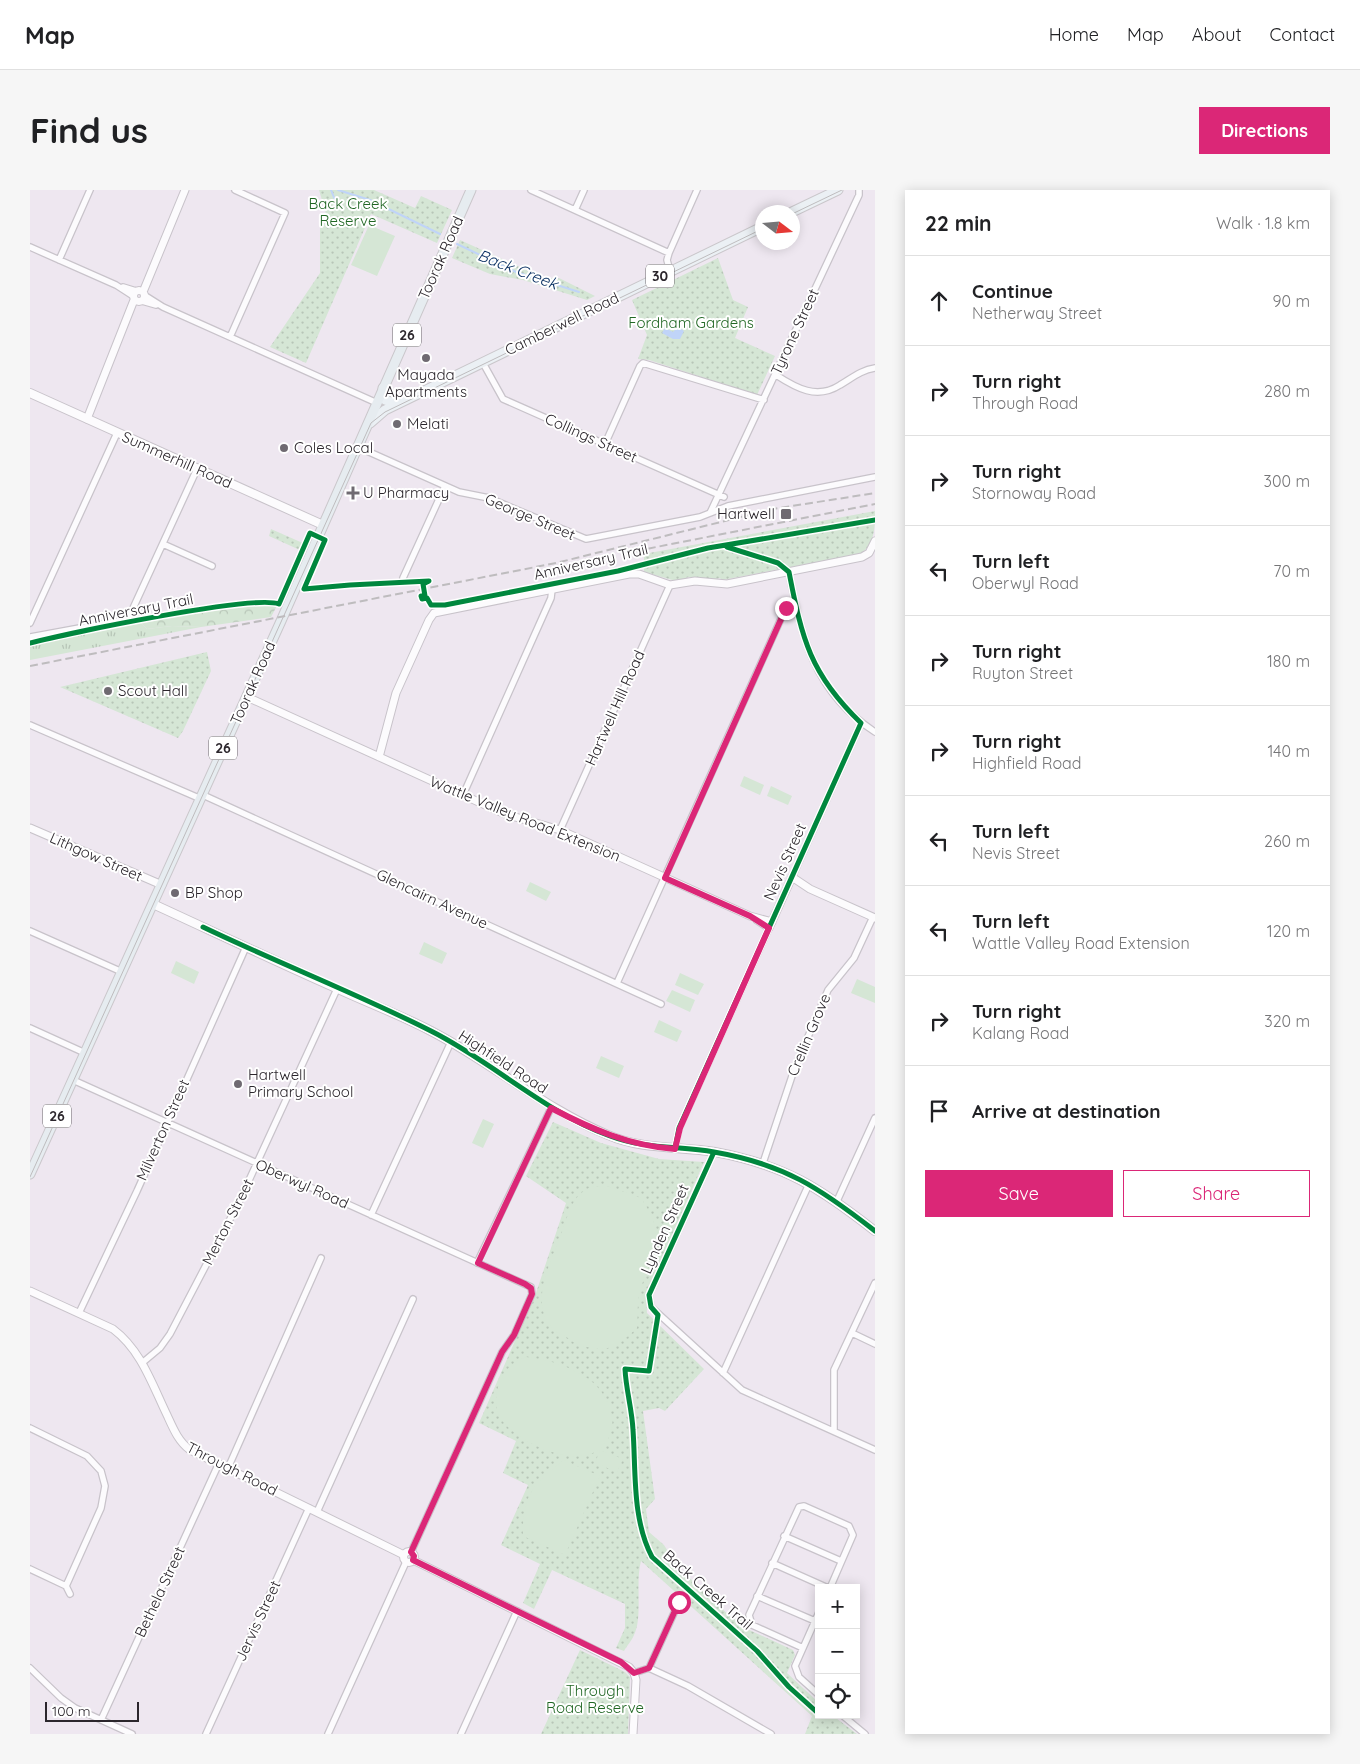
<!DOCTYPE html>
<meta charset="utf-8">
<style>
body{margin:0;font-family:Quicksand,sans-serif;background:#f6f6f6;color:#202124}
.controls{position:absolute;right:15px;bottom:15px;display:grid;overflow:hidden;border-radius:0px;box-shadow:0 2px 12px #0003}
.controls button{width:45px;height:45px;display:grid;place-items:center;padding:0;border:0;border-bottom:1px solid #e0e0e0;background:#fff;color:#202124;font:25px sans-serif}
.compass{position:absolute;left:725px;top:15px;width:45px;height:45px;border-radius:50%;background:#fff;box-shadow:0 2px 12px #0003;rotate:106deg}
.scale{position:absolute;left:15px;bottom:12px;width:94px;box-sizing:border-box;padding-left:5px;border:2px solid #2b262c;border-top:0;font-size:14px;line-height:18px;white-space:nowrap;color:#2b262c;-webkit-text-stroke:4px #fff;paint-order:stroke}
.stop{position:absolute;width:15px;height:15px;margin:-11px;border:4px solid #db2777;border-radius:50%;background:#fff}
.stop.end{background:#db2777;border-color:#fff;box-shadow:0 1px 5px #0008}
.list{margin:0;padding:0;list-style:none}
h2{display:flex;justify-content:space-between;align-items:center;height:65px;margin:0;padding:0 20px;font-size:21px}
h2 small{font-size:16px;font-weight:400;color:#757577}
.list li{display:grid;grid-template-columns:32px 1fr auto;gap:15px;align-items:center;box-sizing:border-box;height:90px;padding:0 20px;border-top:1px solid #e0e0e0}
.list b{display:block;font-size:19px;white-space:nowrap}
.list p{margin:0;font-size:16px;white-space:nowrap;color:#757577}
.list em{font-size:16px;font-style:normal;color:#757577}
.actions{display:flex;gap:10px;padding:15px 20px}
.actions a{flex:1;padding:11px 0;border:1px solid #db2777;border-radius:0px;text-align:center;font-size:18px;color:#db2777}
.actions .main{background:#db2777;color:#fff}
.icon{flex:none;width:28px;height:28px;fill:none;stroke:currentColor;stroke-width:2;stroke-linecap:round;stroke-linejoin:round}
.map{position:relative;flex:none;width:845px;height:1544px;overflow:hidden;border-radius:0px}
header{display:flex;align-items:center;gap:30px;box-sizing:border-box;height:70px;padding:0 25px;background:#fff;border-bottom:1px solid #e0e0e0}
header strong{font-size:24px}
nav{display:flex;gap:28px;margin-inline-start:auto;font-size:18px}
.intro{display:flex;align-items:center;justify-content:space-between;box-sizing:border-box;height:120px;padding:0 30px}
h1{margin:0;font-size:35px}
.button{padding:12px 22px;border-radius:0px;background:#db2777;color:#fff;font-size:18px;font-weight:700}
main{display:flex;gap:30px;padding:0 30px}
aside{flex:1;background:#fff;border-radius:0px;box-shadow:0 2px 12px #0003}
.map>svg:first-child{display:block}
.grass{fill:url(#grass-tufts)}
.forest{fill:url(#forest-crowns)}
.park{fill:url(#park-dots)}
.pitch{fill:#d5e6d5}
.water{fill:#c0d4f8}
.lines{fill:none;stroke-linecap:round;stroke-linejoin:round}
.stream{stroke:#c0d4f8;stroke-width:2}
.minor-casing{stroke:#c8c3ca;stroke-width:8}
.tertiary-casing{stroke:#c8c3ca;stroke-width:9}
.secondary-casing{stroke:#c8c3ca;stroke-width:10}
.primary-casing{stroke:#cac7cb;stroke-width:11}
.trunk-casing{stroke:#cac7cb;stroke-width:11}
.minor{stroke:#fcfbfd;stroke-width:5.5}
.tertiary{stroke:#fcfbfd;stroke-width:7}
.secondary{stroke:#fcfbfd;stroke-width:8}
.primary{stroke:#ebf0f4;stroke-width:9}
.trunk{stroke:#e6ecf0;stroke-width:9}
.tram{stroke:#bebcbe;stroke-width:1}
.rail{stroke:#bebcbe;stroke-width:2;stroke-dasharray:8 4;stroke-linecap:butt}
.cycleway-casing{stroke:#fff;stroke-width:8}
.cycleway{stroke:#00873e;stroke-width:5}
.route{stroke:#db2777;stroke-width:6}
.poi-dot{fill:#6f6a71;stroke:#fff;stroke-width:2}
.labels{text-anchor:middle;stroke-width:4;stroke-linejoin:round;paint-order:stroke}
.shield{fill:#fff;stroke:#6b676b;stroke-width:1}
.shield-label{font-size:14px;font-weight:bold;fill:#2b262c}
.park-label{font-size:15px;fill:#216724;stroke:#fff}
.street-label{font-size:15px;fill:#2b262c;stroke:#fff}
.poi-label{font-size:15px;fill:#2b262c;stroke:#fff;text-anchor:start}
.water-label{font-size:16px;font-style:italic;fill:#0b3163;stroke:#fff}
</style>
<header>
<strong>Map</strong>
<nav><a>Home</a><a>Map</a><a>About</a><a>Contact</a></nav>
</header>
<div class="intro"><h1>Find us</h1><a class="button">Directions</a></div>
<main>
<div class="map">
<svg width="845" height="1544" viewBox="0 0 845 1544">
<defs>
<pattern id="grass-tufts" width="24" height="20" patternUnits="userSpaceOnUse" patternTransform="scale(1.25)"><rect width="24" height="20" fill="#d5e6d5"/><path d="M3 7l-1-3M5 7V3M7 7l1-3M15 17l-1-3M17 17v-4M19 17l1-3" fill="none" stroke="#b7c5b7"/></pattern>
<pattern id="forest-crowns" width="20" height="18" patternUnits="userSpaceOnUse" patternTransform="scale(1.25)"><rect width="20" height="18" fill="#d5e6d5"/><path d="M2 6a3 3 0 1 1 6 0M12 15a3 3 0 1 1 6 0" fill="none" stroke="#b7c5b7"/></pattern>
<pattern id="park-dots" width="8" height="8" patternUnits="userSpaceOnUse" patternTransform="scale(1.25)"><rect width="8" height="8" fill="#d5e6d5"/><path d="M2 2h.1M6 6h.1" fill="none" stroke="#b7c5b7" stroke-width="1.8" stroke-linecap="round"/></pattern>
</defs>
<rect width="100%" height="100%" fill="#eee7f0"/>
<path class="grass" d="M108,430L117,439L142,436L171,437L0,470V454L99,434Z"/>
<path class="forest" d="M243,410L249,412L241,427L171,437L142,436L117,439L108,430L175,417Z"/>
<path class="park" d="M289,0H344L385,18L391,6L422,20L407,53L341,24L276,173L240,157L290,83V31L299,34Z
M430,50L514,88H529L565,106L557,110L493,90L460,84L422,68Z
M688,68L703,110L718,117L705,148L745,166L727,205L619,170L608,169L617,145L602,110Z
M845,321C845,338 845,359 826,365L692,390L690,388L682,390L659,387L646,391L614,382V364Z
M241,339L275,354L272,361L239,346Z
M177,462L181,481L153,541L148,548L30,497Z
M523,932L571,953L629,969L674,972L616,1105L617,1123L674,1179L635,1221L629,1218L613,1221L625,1309L616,1319L619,1342L634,1355L647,1376L703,1429L711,1430L717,1439L763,1460L765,1465L757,1483L789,1513V1525H802L827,1544H775L782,1526L611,1371C605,1393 613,1427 604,1445C602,1450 597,1456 594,1461L586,1458L595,1438V1414L522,1380L504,1419L493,1413L510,1374L471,1355L498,1295L473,1283L486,1251L449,1233L506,1103L536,1013L496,986Z
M550,1460L595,1482L600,1487L598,1544H511Z"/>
<path class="pitch" d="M339,35L365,46L347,86L321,75Z
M714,586L734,595L730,605L710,596Z
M741,596L762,606L758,615L737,606Z
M500,692L521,702L516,711L496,701Z
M394,752L417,763L412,774L389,764Z
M146,771L169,782L164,794L141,783Z
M650,783L674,794L668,805L645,795Z
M827,789L845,797V813L821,803Z
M642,800L665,810L660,822L636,811Z
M629,830L652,841L647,852L624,842Z
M571,866L594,876L589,888L566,878Z
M453,929L464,934L453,958L442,953Z
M577,996L611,1008C642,1054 619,1062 609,1106C607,1116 608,1128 607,1138C586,1157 579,1164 550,1155C543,1153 541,1150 535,1146C531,1144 527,1143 524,1140C498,1114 520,1074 530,1047C537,1031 539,1011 555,1000C561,996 570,996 577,996Z
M496,1167C517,1169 539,1176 557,1188C582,1205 596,1246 563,1263C537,1275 486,1251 471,1229C464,1219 465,1203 470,1192C475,1179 483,1172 496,1167Z
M570,1260L593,1269L587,1282L565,1273Z
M533,1270L570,1286L535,1365L493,1346C492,1304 503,1296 533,1270Z"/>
<path class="water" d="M648,137L654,141L650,149H643L632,143L635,138L643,142Z"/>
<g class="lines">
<path class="stream" d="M301,0L305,10V18
M308,0L340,10L410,44
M427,54L486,82L549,102"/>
<g class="minor-casing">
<path id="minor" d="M501,0L639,63
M545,20L554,0
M0,57L86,95L103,106
M29,70L60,0
M640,81L637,70L639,63L667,0
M93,97L106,101
M114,105L133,117L347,213
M112,111L126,115
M200,147L255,23L205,0
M453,173L473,209L694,307
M746,185C766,198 787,210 810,195C822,188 831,180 845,178
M575,254L610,176L613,173L734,210
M328,257L429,302L459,308L556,349L670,327L698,316L845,287
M680,323L829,5V0
M133,354L182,376
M759,382C771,447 785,503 845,542
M373,388L415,296
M0,433L87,243
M0,447L93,430L99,427L167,279
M0,535L171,609
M173,605L631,814
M433,605L521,408L522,399
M530,640L640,395
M762,687L831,533
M0,741L92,782
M587,793L754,422L764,412
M0,838L55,863
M43,890L501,1097L502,1104L484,1145L472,1162L381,1362
M645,959L649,938L739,738
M684,962L619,1105L621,1117L712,1200L845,1260
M733,973L765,877L798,800L824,768L843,727
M807,1011L845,928
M341,1025L421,852
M447,1073L521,918
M49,1123L107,1001L216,757
M822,1143L845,1154
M112,1173L130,1158L140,1144L209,1012L307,799
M693,1183L779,994
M0,1238L57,1266L71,1281L75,1296L71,1318L36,1396L40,1404
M804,1241V1180L845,1093
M198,1278L291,1068
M287,1322L383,1109
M754,1346L811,1371
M742,1373L798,1398
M0,1379L36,1396
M727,1406L785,1431
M789,1422L765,1476L769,1487L789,1505
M773,1458L722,1435L719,1425L769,1317L774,1316L819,1336L823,1345L800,1398
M0,1478L31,1508L45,1518L102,1544
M619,1478L649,1412
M604,1483L619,1478L658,1496L741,1544
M812,1525L835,1544
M71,1530L189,1273
M176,1544L279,1318
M298,1544L376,1372
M431,1544L487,1421"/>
</g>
<g class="tertiary-casing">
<path id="tertiary" d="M103.5 106a5.5 5.5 0 1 1 11 0a5.5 5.5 0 1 1-11 0Z
M113,102L155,0
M57,229L104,110
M217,507L475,624L530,640L720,726L742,732
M349,567L366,503L399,430L404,423L599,384H609L640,395L665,391L697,394L832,367L839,363L845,351
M0,638L132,695
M727,730L739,738L762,687L780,699L845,728
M0,1101L83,1139C111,1160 122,1194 137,1225C143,1238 148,1251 160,1260L374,1365
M373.5 1367a5.5 5.5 0 1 1 11 0a5.5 5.5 0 1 1-11 0Z
M383,1370L599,1477L604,1483L606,1490L603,1544"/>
</g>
<g class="secondary-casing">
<path id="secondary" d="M0,203L293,335
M123,714C184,742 245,771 306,798C338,813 371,825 401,841C463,873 513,918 578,945C612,960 649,956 685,962C755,975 790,998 845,1041"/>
</g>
<g class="primary-casing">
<path id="primary" d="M762,22L808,0
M353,198L355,210L367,214
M340,233L355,220L732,37"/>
</g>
<g class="trunk-casing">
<path id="trunk" d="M0,984L251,431L441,0"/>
</g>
<use href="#minor" class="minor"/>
<use href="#tertiary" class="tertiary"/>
<use href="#secondary" class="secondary"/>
<use href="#primary" class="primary"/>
<use href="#trunk" class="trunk"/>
<path class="tram" d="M762,24L812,0
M0,987L341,233L355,222L732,39"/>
<path class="rail" d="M606,361L845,314
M0,476L526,373L743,319L845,303"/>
<g class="cycleway-casing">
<path id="cycleway" d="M0,453C35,444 224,404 249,414L280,343L295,350L274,399L320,395L399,391L393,394L395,406H391L392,409L397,408L401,415H415L588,381L678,358L845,330
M173,737C248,773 326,803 401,841C463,872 514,922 580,946C614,959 649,956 684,962C754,974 790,998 845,1041
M645,959L649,938L831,533C780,484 772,449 759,382L748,373L697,357
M684,962L619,1105L621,1117L628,1125L619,1181L595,1179C596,1200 602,1219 603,1240C606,1282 602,1329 622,1367L727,1461L759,1497L789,1524"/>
</g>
<use href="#cycleway" class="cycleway"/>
</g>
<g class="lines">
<path class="route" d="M649,1412L619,1478L604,1483L591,1472L383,1370L384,1366L381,1362L472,1162L484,1145L502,1104L501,1098L495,1094L448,1073L521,918C561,939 600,956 645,959L650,938L739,738L720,726L635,688L756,418"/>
</g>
<g class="poi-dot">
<circle cx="396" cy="168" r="5"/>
<circle cx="367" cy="234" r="5"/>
<circle cx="254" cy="258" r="5"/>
<path d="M320.5 295.5h5v5h5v5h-5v5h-5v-5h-5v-5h5z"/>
<rect x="750" y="318" width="12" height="12" rx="2.5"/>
<circle cx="78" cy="501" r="5"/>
<circle cx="145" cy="703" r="5"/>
<circle cx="208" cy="894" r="5"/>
</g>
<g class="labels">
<g class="shield">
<rect x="616" y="74.5" width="28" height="23" rx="4"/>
<rect x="363" y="133.5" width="28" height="23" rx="4"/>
<rect x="179" y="546.5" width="28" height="23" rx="4"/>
<rect x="13" y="914.5" width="28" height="23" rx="4"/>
</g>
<g class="shield-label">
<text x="630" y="91">30</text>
<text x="377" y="150">26</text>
<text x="193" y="563">26</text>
<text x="27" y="931">26</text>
</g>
<g class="park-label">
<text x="318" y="19">Back Creek<tspan x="318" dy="17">Reserve</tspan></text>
<text x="661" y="138">Fordham Gardens</text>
<text x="565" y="1506">Through<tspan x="565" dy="17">Road Reserve</tspan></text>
</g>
<g class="street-label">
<text transform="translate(411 68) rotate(-66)" y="5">Toorak Road</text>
<text transform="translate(532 134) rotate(-26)" y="5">Camberwell Road</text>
<text transform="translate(765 142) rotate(-65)" y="5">Tyrone Street</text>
<text transform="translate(561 248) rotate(24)" y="5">Collings Street</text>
<text transform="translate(147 270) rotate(24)" y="5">Summerhill Road</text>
<text transform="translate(500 327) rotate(23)" y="5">George Street</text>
<text transform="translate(561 372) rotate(-13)" y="5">Anniversary Trail</text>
<text transform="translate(106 420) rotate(-11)" y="5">Anniversary Trail</text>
<text transform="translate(223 493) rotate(-66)" y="5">Toorak Road</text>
<text transform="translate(585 518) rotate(-66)" y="5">Hartwell Hill Road</text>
<text transform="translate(495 629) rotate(22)" y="5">Wattle Valley Road Extension</text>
<text transform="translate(66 667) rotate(24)" y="5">Lithgow Street</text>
<text transform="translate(755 672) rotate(-66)" y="5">Nevis Street</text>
<text transform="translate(402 709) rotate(25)" y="5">Glencairn Avenue</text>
<text transform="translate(779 845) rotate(-67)" y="5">Crellin Grove</text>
<text transform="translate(473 872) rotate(33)" y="5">Highfield Road</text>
<text transform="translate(133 940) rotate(-66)" y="5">Milverton Street</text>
<text transform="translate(272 994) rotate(24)" y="5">Oberwyl Road</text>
<text transform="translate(198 1032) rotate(-63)" y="5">Merton Street</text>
<text transform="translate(635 1039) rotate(-66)" y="5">Lynden Street</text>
<text transform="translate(202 1279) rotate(27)" y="5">Through Road</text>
<text transform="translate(678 1400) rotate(41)" y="5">Back Creek Trail</text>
<text transform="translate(130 1402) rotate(-65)" y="5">Bethela Street</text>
<text transform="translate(228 1431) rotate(-65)" y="5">Jervis Street</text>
</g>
<g class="poi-label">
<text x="396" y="190" text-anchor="middle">Mayada<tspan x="396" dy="17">Apartments</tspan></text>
<text x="377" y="239">Melati</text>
<text x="264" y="263">Coles Local</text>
<text x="333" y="308">U Pharmacy</text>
<text x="745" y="329" text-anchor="end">Hartwell</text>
<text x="88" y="506">Scout Hall</text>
<text x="155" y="708">BP Shop</text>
<text x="218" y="890">Hartwell<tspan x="218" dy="17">Primary School</tspan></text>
</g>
<g class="water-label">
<text transform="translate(488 79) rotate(21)" y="6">Back Creek</text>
</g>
</g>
</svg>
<div class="controls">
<button>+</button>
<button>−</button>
<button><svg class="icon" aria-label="locate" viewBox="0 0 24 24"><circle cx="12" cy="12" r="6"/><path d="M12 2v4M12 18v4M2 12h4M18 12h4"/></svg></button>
</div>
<svg class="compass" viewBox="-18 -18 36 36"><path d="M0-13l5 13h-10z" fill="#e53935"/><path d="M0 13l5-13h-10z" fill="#757577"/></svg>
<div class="scale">100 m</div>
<div class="stop" style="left:649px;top:1412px"></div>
<div class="stop end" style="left:756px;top:418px"></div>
</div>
<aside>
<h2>22 min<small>Walk · 1.8 km</small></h2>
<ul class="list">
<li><svg class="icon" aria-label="ahead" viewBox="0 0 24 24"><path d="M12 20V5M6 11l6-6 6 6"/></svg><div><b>Continue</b><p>Netherway Street</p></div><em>90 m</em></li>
<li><svg class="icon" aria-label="right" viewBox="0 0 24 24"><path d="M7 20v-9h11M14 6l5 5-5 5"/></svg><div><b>Turn right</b><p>Through Road</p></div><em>280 m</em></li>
<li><svg class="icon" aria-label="right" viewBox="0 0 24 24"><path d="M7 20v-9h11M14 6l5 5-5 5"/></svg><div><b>Turn right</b><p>Stornoway Road</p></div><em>300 m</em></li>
<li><svg class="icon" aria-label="left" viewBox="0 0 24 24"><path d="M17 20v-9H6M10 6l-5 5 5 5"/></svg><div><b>Turn left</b><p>Oberwyl Road</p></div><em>70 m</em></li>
<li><svg class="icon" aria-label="right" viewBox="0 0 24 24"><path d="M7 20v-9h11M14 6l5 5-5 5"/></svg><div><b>Turn right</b><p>Ruyton Street</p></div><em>180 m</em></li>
<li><svg class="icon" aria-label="right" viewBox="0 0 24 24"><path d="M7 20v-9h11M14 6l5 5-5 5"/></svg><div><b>Turn right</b><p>Highfield Road</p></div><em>140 m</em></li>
<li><svg class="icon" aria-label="left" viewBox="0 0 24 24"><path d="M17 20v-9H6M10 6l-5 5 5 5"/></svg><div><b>Turn left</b><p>Nevis Street</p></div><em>260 m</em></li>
<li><svg class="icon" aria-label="left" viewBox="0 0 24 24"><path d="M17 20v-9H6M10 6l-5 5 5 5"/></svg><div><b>Turn left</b><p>Wattle Valley Road Extension</p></div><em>120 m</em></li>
<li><svg class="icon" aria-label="right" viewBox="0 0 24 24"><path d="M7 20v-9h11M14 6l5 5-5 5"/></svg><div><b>Turn right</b><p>Kalang Road</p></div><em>320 m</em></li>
<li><svg class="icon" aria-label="arrive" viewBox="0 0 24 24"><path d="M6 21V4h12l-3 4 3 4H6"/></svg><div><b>Arrive at destination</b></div></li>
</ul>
<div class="actions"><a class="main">Save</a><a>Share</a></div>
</aside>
</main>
